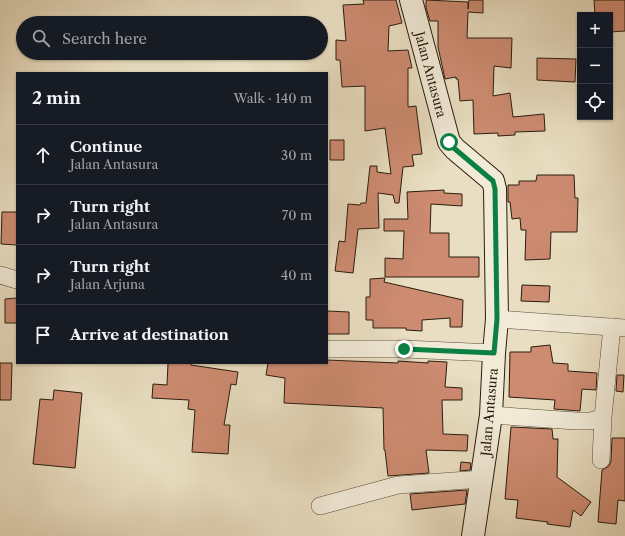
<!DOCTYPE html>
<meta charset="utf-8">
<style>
body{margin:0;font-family:"Libre Caslon Text",serif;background:#242831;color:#f1f3f6}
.controls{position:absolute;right:12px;top:12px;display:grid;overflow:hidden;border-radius:0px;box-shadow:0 1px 3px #0004}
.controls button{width:36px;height:36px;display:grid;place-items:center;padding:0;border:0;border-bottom:1px solid #363941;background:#171b24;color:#f1f3f6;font:20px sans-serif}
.stop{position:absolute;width:12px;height:12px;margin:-9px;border:3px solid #0b8043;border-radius:50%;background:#fff}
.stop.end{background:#0b8043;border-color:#fff;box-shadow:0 1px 4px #0008}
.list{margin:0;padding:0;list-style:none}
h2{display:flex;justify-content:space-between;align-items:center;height:52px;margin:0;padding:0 16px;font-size:17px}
h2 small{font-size:13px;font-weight:400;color:#9ea1a6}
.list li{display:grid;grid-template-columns:26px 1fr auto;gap:12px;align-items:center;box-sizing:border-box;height:60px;padding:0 16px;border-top:1px solid #363941}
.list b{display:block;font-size:15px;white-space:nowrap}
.list p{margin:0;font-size:13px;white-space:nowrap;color:#9ea1a6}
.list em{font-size:13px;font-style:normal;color:#9ea1a6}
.icon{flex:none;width:22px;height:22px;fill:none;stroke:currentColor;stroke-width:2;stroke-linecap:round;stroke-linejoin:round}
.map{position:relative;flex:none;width:625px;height:536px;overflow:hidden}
.search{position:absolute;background:#171b24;box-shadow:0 1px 3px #0004;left:16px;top:16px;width:312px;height:44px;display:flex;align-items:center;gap:10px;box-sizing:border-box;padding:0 14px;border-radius:22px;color:#9ea1a6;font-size:15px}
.panel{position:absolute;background:#171b24;box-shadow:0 1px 3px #0004;left:16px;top:72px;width:312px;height:292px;border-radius:0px}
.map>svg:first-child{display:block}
.building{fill:#cd8b71;stroke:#2a1c0f}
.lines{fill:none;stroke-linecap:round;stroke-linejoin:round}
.minor-casing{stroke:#5a4c3c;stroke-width:18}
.secondary-casing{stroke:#2a1c0f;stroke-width:24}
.minor{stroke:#f1ead7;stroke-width:17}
.secondary{stroke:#f1ead7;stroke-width:22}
.route{stroke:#0b8043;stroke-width:5}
.labels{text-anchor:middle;stroke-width:4;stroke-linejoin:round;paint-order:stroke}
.street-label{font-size:13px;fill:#2a1c0f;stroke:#f1ead7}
</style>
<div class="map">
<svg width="625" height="536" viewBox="0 0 625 536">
<rect width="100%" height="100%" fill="#e9dec1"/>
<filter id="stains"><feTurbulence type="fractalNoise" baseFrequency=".005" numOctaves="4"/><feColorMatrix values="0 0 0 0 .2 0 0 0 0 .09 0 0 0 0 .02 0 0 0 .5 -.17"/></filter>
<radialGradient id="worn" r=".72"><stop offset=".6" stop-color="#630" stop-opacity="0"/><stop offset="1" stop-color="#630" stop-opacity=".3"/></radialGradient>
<path class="building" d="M363,0H396L402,23L389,26L388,51L408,50L412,68H408V107L416,106L422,154L412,155L414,166L403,167L399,203H395L393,195L378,193L379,228L358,229L353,273L335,271L339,241L345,242L348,204L360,205L361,203H366L370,166H377V172L391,174L385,128L365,131V86L342,87L340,60H336V40L346,41L343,5L364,4Z
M426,0L468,2V9L469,0H483V13L468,12L467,38H512L511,68L494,66L493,96L510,93L513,117L544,114L545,131L515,132V135L498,136V133L474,134L473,100L460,101L458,79H456V77L445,79L438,47V21H430L426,8Z
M594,0H625V31L610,32V15H595Z
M537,58L576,59L575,82L537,80Z
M330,140H344V160H330Z
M537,175H574L575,198H578L577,232H551L550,259L525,260L526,230H521L520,218L512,219L510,202H508V185H519V181H536Z
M444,190V193L462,194V206L431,204L430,233H449V257H479V277H385V258L403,259L404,231H384V219H408L407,192Z
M2,212H17V245L1,244Z
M385,278L384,282L463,300L462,327H450V318L422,320V331L406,330V328H373V320H366V297H370V279Z
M522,285L550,286L549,302L521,301Z
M17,298V323H5V299Z
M327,311L349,312V334H327Z
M550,345L553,363L568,364V371L597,373L596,390L582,389L580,411L554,409L555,400L509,397L510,352H531V347Z
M327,360L398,363V361L428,363V361L447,362L445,387L462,388V400H442L443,434L468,435L467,451L426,450L429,473L388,476L385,450H384L383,408L284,403L285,378L266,375L268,363H327Z
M0,363H12L11,400H0Z
M168,363H191V365L238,372L236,385L231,384L224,425H230L228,454L192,452L195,410L188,409L189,400L152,398L153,384L167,385Z
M617,375H624L623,392L616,391Z
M54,390L82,393L75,468L33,464L40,399L53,400Z
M511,427L552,429L553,439H558L557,477L591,502L581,516L573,510L570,527L547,524L548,522L516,518L518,500L505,499Z
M612,438H625V501L618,500L616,524L598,522L602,470L609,466L611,461Z
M461,462L471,463L470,470L460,471Z
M467,490L465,504L412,510L410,494Z"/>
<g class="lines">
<g class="minor-casing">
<path id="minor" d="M0,275L17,280
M497,319L625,328
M327,349H404L494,353
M491,415L576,421H591L603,417
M601,460L603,417L612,327
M320,506L398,485L482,479"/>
</g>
<g class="secondary-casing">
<g id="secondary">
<path id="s1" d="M411,0L449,142L455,149L493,181L495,189L497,319L494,353L491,415L473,536"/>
</g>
</g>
<use href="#minor" class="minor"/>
<use href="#secondary" class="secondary"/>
</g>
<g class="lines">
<path class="route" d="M404,349L494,353L497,319L495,189L493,181L455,149L449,142"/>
</g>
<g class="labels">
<g class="street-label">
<text dy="5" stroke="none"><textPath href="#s1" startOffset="77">Jalan Antasura</textPath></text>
<text transform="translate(489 412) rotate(-85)" y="5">Jalan Antasura</text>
</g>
</g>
<rect width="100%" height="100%" filter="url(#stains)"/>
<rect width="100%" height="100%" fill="url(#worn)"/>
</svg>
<div class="controls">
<button>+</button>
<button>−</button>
<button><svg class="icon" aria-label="locate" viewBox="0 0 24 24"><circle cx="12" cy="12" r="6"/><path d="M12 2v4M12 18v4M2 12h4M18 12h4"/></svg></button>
</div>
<div class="stop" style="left:449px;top:142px"></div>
<div class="stop end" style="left:404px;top:349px"></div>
<div class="search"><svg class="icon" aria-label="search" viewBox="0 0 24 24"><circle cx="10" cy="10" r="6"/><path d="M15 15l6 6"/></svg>Search here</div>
<section class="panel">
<h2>2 min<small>Walk · 140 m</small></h2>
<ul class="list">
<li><svg class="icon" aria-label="ahead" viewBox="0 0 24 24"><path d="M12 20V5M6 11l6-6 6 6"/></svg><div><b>Continue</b><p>Jalan Antasura</p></div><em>30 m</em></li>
<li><svg class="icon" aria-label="right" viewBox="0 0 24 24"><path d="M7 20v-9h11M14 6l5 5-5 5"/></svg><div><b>Turn right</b><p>Jalan Antasura</p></div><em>70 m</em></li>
<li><svg class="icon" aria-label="right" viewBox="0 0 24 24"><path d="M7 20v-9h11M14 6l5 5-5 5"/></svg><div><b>Turn right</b><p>Jalan Arjuna</p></div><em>40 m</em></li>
<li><svg class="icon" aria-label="arrive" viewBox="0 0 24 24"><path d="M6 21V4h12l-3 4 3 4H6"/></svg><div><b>Arrive at destination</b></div></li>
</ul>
</section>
</div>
